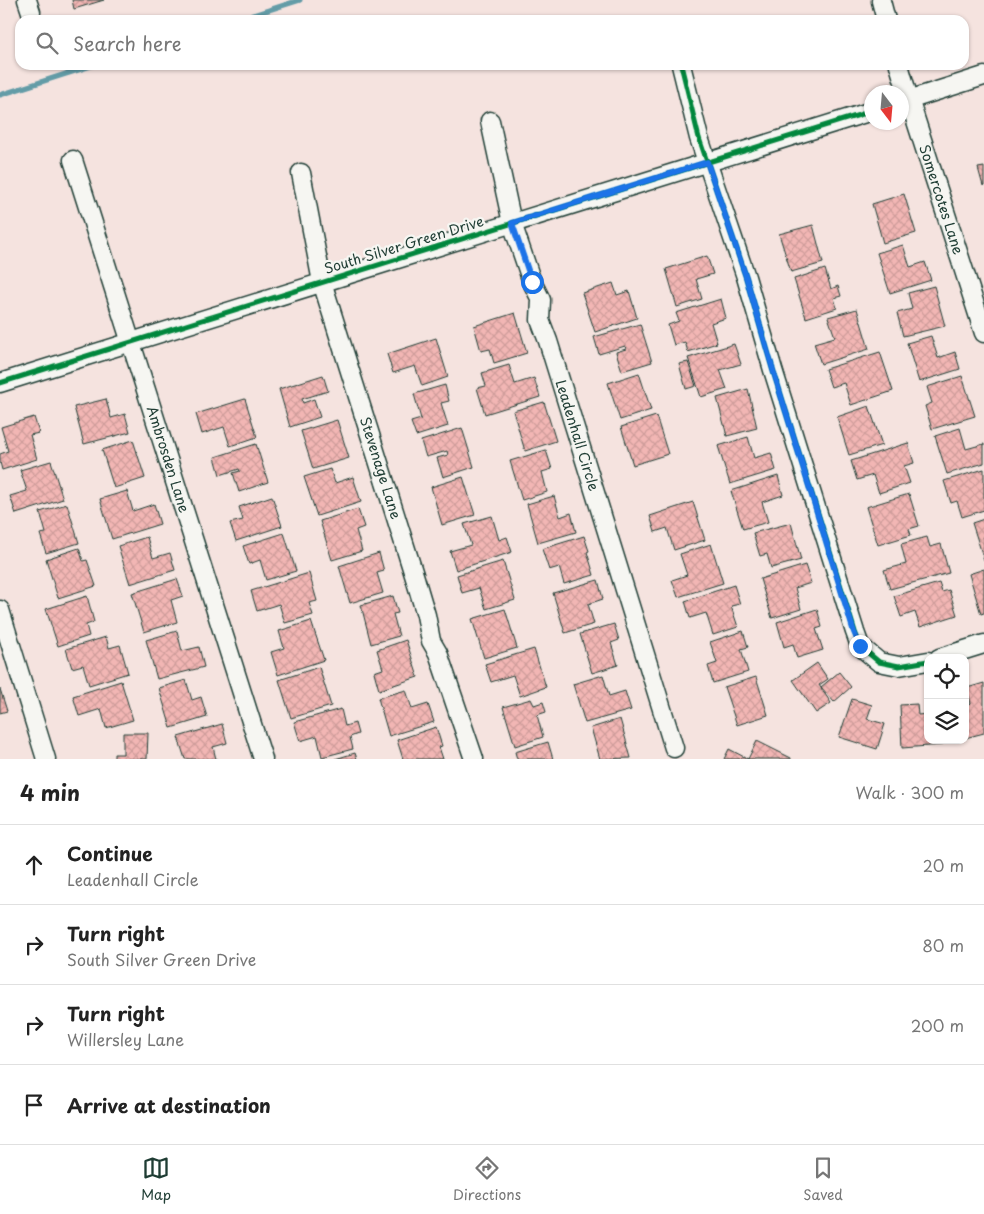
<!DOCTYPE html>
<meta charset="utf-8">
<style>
body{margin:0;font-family:"Playpen Sans",sans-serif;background:#f6f6f6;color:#222}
.controls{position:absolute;right:15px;bottom:15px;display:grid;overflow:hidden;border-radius:10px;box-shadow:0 1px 4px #0004}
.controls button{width:45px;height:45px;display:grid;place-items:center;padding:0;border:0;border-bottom:1px solid #e0e0e0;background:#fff;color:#222;font:25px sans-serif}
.compass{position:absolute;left:864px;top:85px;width:45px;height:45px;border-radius:50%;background:#fff;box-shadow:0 1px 4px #0004;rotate:164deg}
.stop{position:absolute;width:15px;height:15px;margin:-11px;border:4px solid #1a73e8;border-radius:50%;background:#fff}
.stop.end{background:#1a73e8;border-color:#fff;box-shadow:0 1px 5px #0008}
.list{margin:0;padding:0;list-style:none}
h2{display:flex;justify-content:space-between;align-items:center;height:65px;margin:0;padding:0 20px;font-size:21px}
h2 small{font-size:16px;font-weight:400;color:#767676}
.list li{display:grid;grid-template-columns:32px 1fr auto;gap:15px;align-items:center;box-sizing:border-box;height:80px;padding:0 20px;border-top:1px solid #e0e0e0}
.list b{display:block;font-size:19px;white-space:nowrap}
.list p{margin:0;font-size:16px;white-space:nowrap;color:#767676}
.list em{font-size:16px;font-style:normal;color:#767676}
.icon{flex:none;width:28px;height:28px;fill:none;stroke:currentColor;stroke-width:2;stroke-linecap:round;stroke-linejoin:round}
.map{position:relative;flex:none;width:984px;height:759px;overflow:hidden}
.search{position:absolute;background:#fff;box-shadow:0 1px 4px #0004;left:15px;right:15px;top:15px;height:55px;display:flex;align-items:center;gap:12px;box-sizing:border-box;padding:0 18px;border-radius:15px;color:#767676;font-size:19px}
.sheet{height:385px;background:#fff}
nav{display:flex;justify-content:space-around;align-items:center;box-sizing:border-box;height:70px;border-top:1px solid #e0e0e0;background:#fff;font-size:14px;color:#767676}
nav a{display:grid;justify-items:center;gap:2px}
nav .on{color:#1f3d34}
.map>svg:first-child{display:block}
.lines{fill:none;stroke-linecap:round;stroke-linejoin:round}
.stream{stroke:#649ca7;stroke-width:5}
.building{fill:url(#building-cross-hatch);stroke:#1f3d34}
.minor-casing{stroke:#1f3d34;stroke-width:21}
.minor{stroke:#f6f6f2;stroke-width:18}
.cycleway-casing{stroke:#f6f6f2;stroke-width:8}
.cycleway{stroke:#00873e;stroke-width:5}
.route{stroke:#1a73e8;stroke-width:6}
.labels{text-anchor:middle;stroke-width:4.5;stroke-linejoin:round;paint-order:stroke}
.street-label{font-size:14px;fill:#1f3d34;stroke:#f6f6f2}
</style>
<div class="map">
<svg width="984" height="759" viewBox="0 0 984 759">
<defs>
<pattern id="building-cross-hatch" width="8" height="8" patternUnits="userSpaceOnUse" patternTransform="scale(1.25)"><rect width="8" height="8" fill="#f2b6b4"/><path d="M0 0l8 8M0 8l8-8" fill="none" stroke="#cf9d9b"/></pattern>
</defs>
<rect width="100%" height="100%" fill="#f5e3df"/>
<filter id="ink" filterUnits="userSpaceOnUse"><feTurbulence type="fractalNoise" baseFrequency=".02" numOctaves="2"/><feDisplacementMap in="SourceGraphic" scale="10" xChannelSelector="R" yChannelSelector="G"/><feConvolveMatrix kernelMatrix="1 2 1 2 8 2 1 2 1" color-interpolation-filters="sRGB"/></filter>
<g filter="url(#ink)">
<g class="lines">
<path class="stream" d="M237,20L300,0
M0,95L94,65"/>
</g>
<path class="building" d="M72,0H104L74,9Z
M984,167V186H983L978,168Z
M904,194L916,233L883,243L872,204Z
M813,225L823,263L791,272L779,234Z
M903,245L910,267L925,262L931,280L890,293L877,253Z
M707,256L713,274L696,279L702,299L677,307L666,269Z
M825,269L831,289L838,286L841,296L834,298L837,308L806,318L794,279Z
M613,283L617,295L629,291L637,318L595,332L582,293Z
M934,286L945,326L903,336L897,313L912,309L908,293Z
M721,299L726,318L711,323L717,343L688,352L685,342L674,345L668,325L679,321L676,313Z
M857,309L869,349L821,364L814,343L835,337L828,317Z
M515,313L527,353L494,363L490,349L481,351L474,326Z
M640,324L652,362L622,371L616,352L626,349L625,346L599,354L594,337Z
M931,336L938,358L955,352L960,369L919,382L907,343Z
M436,338L448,377L422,386L415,366L393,373L387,354Z
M734,344L741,364L720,370L727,389L701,397L688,358Z
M880,352L893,391L851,405L844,383L831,387L825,369Z
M688,362L696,386L686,389L679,364Z
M509,365L515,384L534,378L540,397L485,414L477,388L486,386L482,373Z
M639,373L651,410L620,420L608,383Z
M323,375L328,391L302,399L303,403L314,399L320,417L290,427L279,389Z
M962,376L975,416L932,429L925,406L932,403L927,387Z
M445,385L449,401L441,403L448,426L416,436L411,422L421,419L414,394Z
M748,389L757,428L727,436L717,398Z
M106,399L111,418L125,414L130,432L84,444L74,407Z
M245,399L257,437L230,446L224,427L202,434L196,414Z
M544,402L556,441L525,451L513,411Z
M869,406L882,445L849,455L837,417Z
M656,416L668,454L633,465L621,427Z
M34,417L39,433L30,435L37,459L2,470L0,462V454L8,451L1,427Z
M337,420L349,458L313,469L301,431Z
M462,428L474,467L443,477L437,458L448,455L447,451L426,457L421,441Z
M960,428L966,449L984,444V463L947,474L935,436Z
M748,437L754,458L771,453L776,470L730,484L718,446Z
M133,440L145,478L114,488L102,450Z
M908,443L914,463L904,466L910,483L879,493L873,475L857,480L851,461Z
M256,444L268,482L239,492L233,473L240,471L239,469L220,475L215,457Z
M546,450L552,469L542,472L547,492L522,500L510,461Z
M51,461L63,499L16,514L10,496L27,491L20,470Z
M330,469L335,483L353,477L361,502L317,516L304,477Z
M984,469V510L962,517L957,501L951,503L944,481Z
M778,476L783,495L762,502L768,522L743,529L731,491Z
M463,477L475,515L442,525L431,487Z
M127,491L133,511L154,504L160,524L112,539L100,499Z
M909,494L919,526L909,529L911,535L878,545L866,507Z
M272,496L282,526L236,541L230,523L243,520L239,507Z
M554,496L560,517L571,513L576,532L538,543L527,504Z
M693,502L705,540L674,550L667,528L655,532L650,516Z
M67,504L79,543L46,553L40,534L46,533L40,512Z
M358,509L364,527L356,530L362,551L332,560L320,521Z
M492,516L499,540L507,537L512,552L456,570L450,551L471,545L464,524Z
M984,519V560L972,523Z
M791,523L801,560L771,568L767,554L760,556L753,533Z
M284,533L296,571L266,580L260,560L249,564L243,546Z
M584,536L589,551L587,552L594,575L564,584L559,567L549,570L542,549Z
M147,537L153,558L170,553L175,570L130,584L118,546Z
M927,537L930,547L941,544L949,573L890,589L884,570L906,564L901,544Z
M711,544L723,583L678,597L672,580L687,575L680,554Z
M79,548L83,561L87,560L96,586L58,598L46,559Z
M379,553L384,571L377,573L383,593L350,603L339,566Z
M503,561L515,600L486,609L479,588L462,593L457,575Z
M805,565L811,583L795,588L801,609L772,618L760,579Z
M984,569V613L981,614L969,574Z
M309,573L317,601L309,603L313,615L285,623L279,604L257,611L251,591Z
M177,579L183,596L171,600L177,622L144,632L132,593Z
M598,580L603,599L588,604L594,624L565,633L553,593Z
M939,583L942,592L949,590L957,615L920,627L915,612L901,617L894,596Z
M734,585L740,604L731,606L738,627L713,635L706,613L690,618L685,601Z
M87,596L94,622L86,625L89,636L58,646L46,609Z
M393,596L398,613L393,614L399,636L371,644L361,605Z
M505,609L517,648L484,658L472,619Z
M817,609L822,627L816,629L823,650L797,658L793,644L784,647L777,622Z
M311,621L324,660L278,675L271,652L284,648L279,631Z
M614,624L619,640L611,643L618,665L592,673L580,634Z
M177,631L182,651L199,647L204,667L157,679L146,640Z
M743,631L748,647L741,649L748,672L713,683L708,666L717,663L710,642Z
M106,637L109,648L120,645L128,673L89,685L83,665L72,668L66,649Z
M406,640L418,677L379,690L374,672L383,669L377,650Z
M534,649L546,687L520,696L513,675L491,682L485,664Z
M817,663L828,679L819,685L831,703L816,713L793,680Z
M319,667L331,706L291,718L279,680Z
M839,672L851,687L834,702L821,687Z
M603,675L609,696L625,691L631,710L585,723L573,684Z
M756,677L768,715L737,725L724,687Z
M186,680L192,700L201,697L207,717L171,728L159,688Z
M121,681L133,720L106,728L101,709L79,716L73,696Z
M984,683V733L965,738V706L971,704L967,688Z
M0,689L7,711L0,713Z
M406,690L412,709L428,704L434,722L389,736L378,698Z
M531,699L534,705L543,702L546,712L537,715L543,737L515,746L503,707Z
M852,699L872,705L867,719L885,724L877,749L839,737Z
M917,704L918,715L928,714V740H942V745L902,748L900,705Z
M341,709L345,726L355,723L358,734L350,737L353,749L322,757L317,736L300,741L294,722Z
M620,719L631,758L600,759L591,728Z
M222,724L227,743L213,747L216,759H185L178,737Z
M436,727L442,746L439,747L443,759H403L397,740Z
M123,733H148L147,759H114V754H123Z
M757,741L791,758V759H724L729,749L748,759Z
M548,742L553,759H517L515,752Z
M355,753L357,759H335Z"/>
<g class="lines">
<g class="minor-casing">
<g id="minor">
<path d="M27,0L31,12"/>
<path d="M881,1L886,20"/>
<path d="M681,65L699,138L746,277L773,370L855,632L860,646L879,662L899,666L928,661"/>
<path id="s1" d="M899,65L909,99L984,333"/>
<path d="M902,102L984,76"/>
<path id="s2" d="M490,121L512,223L532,282L541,300L540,320L548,341L674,748"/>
<path id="s3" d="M73,160L263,759"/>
<path id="s4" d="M301,173L322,282L415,578L426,615L431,641L438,653L474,759"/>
<path d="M0,383L872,111"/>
<path d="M0,610L46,759"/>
<path d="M939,658L984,644"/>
</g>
</g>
<use href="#minor" class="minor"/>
<g class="cycleway-casing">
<path id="cycleway" d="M681,65L699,138L746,277L773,370L855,632L860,646L879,662L899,666L928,661
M0,383L872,111"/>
</g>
<use href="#cycleway" class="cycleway"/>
</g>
</g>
<g class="lines" filter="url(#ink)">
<path class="route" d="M532,282L512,223L707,162L746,277L773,370L854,632L860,646"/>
</g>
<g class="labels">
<g class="street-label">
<text dy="5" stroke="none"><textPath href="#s1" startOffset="141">Somercotes Lane</textPath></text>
<text transform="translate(404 245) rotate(-17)" y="5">South Silver Green Drive</text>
<text dy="5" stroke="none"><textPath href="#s2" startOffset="328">Leadenhall Circle</textPath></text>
<text dy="5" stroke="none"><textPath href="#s3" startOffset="314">Ambrosden Lane</textPath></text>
<text dy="5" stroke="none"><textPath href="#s4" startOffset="306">Stevenage Lane</textPath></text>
</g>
</g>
</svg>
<div class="controls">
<button><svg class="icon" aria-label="locate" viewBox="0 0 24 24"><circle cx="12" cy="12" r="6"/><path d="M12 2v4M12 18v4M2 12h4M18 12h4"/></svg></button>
<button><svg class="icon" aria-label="layers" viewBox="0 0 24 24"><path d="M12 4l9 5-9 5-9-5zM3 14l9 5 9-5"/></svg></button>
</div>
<svg class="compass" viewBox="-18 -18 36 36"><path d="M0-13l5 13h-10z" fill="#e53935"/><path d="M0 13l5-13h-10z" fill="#767676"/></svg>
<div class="stop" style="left:532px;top:282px"></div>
<div class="stop end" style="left:860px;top:646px"></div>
<div class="search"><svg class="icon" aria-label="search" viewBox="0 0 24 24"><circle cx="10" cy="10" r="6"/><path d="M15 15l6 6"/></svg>Search here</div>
</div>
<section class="sheet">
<h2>4 min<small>Walk · 300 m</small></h2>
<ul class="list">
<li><svg class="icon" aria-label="ahead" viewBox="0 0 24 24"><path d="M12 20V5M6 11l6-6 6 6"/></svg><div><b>Continue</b><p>Leadenhall Circle</p></div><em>20 m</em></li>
<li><svg class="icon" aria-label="right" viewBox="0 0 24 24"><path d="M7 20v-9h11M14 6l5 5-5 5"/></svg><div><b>Turn right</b><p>South Silver Green Drive</p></div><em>80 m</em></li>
<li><svg class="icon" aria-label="right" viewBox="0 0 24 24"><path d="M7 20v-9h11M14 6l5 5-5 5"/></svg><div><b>Turn right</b><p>Willersley Lane</p></div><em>200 m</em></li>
<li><svg class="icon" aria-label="arrive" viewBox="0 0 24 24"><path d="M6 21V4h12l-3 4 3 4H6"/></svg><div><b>Arrive at destination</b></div></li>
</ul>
</section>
<nav>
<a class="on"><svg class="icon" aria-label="map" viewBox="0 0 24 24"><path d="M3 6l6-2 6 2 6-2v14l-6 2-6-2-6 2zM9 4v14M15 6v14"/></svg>Map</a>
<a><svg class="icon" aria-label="directions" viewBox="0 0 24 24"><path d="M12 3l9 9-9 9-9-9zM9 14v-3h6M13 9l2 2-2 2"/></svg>Directions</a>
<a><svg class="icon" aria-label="saved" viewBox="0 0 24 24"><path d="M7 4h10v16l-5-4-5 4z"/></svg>Saved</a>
</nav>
